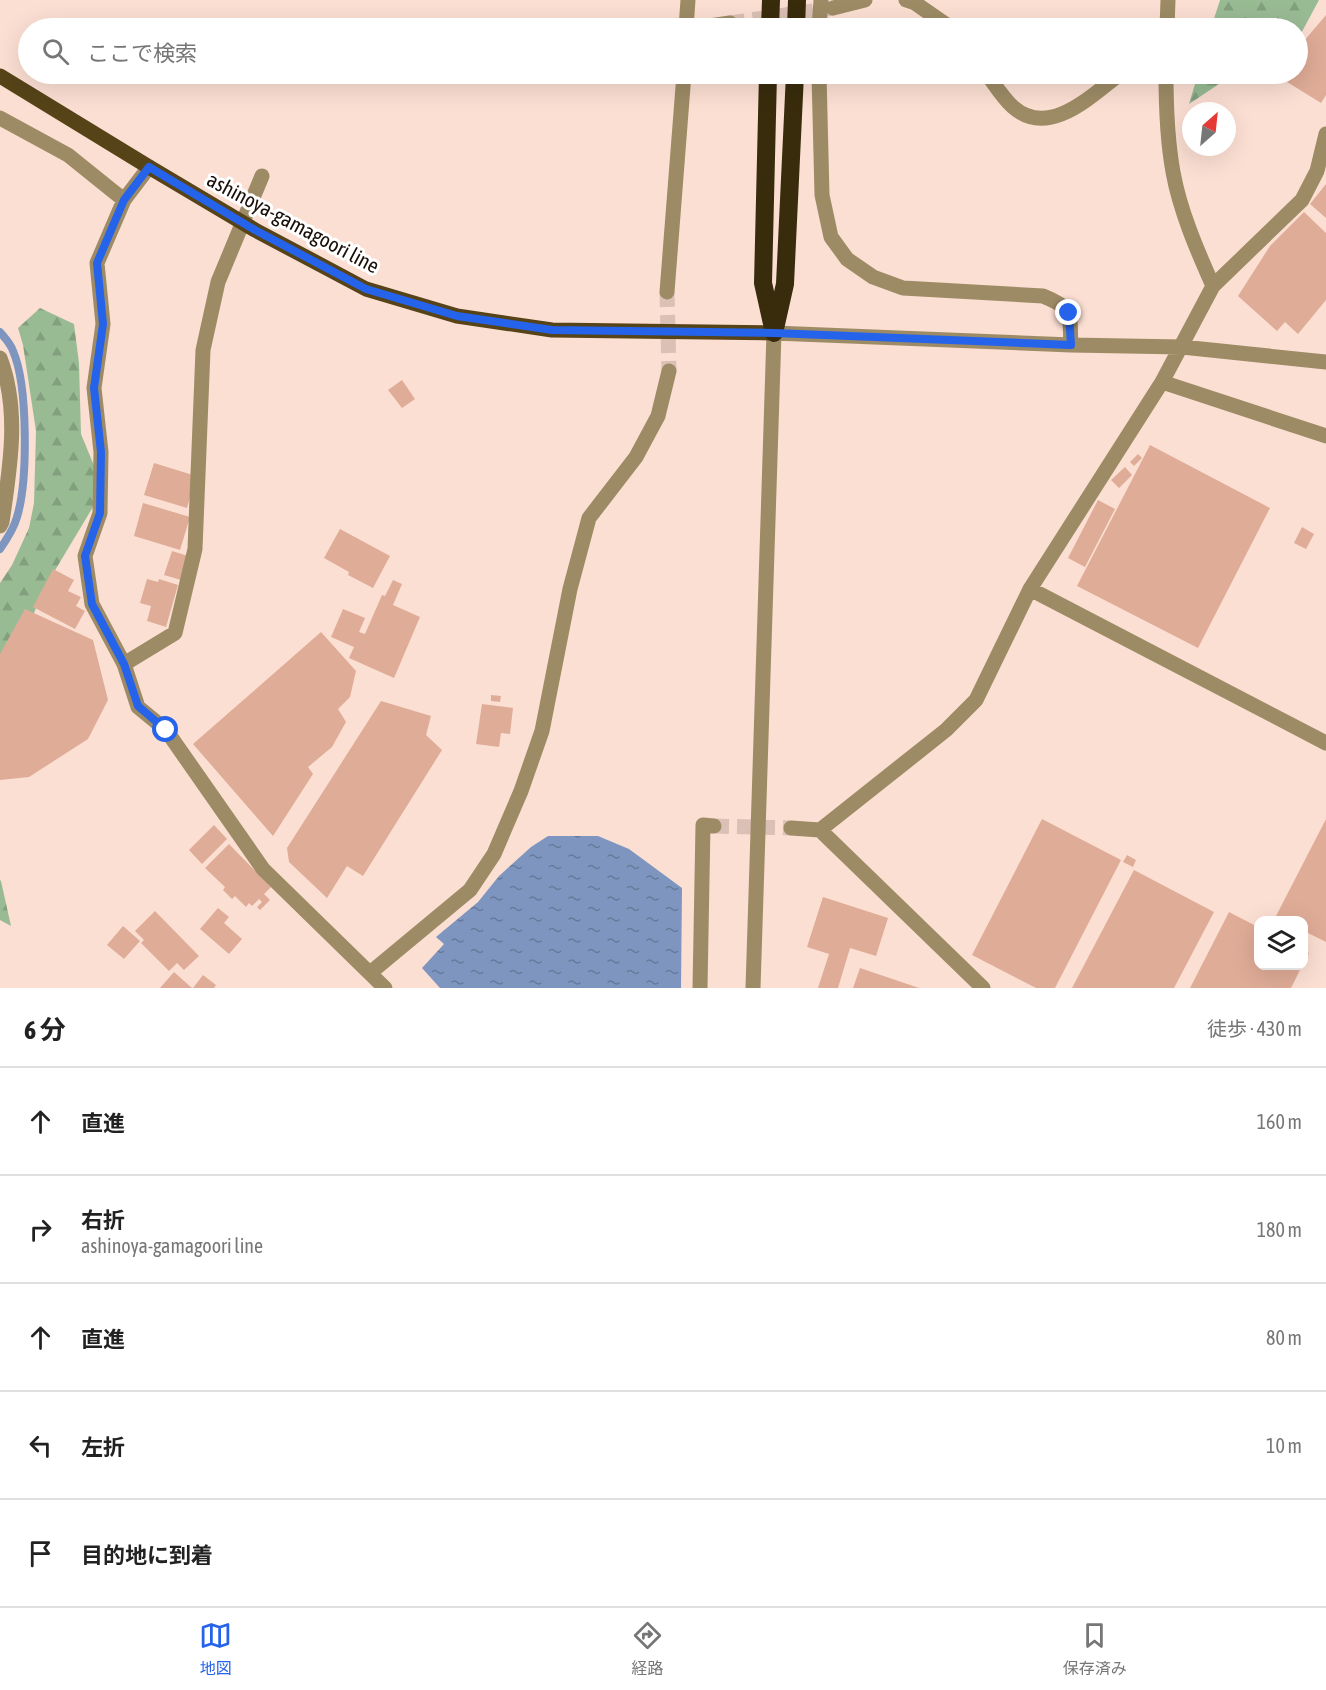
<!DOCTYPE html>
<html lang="ja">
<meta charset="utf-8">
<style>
body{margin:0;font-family:"Asap Condensed","Noto Sans JP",sans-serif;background:#f2f2f2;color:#222}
.controls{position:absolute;right:18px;bottom:18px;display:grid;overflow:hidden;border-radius:12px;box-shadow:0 6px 24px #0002}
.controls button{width:54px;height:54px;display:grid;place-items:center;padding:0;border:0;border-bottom:2px solid #e0e0e0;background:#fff;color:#222;font:30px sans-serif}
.compass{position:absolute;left:1182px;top:102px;width:54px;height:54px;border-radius:50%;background:#fff;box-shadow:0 6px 24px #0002;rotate:27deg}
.stop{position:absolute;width:18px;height:18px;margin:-14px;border:4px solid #2563eb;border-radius:50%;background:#fff}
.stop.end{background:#2563eb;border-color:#fff;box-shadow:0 2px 6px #0008}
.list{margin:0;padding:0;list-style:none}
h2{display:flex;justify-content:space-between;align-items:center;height:78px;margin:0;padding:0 24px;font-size:26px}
h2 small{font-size:20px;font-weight:400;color:#767676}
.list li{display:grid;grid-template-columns:39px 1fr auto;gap:18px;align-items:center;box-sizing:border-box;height:108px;padding:0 24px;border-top:2px solid #e0e0e0}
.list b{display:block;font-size:22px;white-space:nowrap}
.list p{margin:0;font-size:20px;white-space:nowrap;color:#767676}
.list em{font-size:20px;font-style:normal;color:#767676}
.icon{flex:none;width:33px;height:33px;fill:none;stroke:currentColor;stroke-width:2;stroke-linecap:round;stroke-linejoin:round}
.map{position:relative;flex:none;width:1326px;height:988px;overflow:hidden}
.search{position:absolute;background:#fff;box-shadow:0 6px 24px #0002;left:18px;right:18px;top:18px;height:66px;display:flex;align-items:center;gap:15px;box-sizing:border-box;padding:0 21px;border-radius:33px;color:#767676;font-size:22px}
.sheet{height:618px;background:#fff}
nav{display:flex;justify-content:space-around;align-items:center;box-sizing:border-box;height:84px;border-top:2px solid #e0e0e0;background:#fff;font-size:16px;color:#767676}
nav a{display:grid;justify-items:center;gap:3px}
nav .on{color:#2563eb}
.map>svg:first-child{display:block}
.forest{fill:url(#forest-firs)}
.water{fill:url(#water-ripples)}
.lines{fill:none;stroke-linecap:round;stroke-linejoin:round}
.stream{stroke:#7e96bf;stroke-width:8}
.building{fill:#dfac97}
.minor-tunnel{stroke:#dac0b5;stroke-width:15;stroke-dasharray:15 8;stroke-linecap:butt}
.minor{stroke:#9d8b65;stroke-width:15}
.major{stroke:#564318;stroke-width:15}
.highway{stroke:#392c0c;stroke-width:18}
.route{stroke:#2563eb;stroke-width:8}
.labels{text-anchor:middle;stroke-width:6;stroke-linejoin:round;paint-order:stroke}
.street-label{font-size:21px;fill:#190e09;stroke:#fff}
</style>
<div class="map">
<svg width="1326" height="988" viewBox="0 0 1326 988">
<defs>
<pattern id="forest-firs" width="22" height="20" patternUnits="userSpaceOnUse" patternTransform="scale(1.5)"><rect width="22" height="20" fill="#99bb94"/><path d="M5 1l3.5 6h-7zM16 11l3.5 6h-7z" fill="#83a07e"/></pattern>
<pattern id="water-ripples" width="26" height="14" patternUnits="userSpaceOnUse" patternTransform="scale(1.5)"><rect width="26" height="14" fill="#7e96bf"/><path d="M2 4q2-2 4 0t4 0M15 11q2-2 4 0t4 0" fill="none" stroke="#667999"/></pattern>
</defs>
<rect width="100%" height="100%" fill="#fcdfd3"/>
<path class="forest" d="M1220,0H1319L1298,39V28H1211Z
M1198,74H1243L1228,78L1189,104Z
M40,308L74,324L79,363L81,434L95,468L93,507L42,592L3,695L0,711V583L12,565L29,528L34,503L36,431L23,345L18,328Z
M0,880L1,881L11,926L0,920Z"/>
<path class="water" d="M548,836H598L629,849L682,888L681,988H440L422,968L444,944L436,937L478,902L499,876L531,847Z"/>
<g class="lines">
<path class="stream" d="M0,332C5,338 11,344 13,351C28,385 28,481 17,517C14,528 7,539 0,549"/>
</g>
<path class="building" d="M1326,15V95L1321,103L1279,77L1281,74H1298V48Z
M1326,184V218L1310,204Z
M1304,212L1326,233V300L1298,334L1285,322L1277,331L1238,296L1270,246Z
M402,380L415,399L402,408L388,390Z
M1150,445L1270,508L1198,648L1077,586Z
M1138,454L1142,458L1134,466L1130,462Z
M154,463L196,476L187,508L144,495Z
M1125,467L1132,475L1119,488L1111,480Z
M1098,500L1115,509L1085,567L1068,558Z
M143,503L190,517L180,550L134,536Z
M1302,527L1314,534L1306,549L1294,543Z
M340,529L390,556L373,588L348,575L349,572L324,558Z
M172,551L188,556L181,580L164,575Z
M53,569L74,580L68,591L81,597L76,606L85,611L75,629L33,607Z
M147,579L158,582L159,579L178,585L166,627L147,621L151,606L140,603Z
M393,580L402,584L393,605L420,617L394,678L349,658L354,647L331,637L343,609L365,618L359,632L365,634L382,595L385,596Z
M25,609L93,640L108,700L88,739L29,777L0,780V654Z
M321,632L356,671L350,697L338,709L346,722L332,747L308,767L313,774L273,836L193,744Z
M491,695L501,696L500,702L491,701Z
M381,701L431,716L426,735L442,750L363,876L347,866L327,898L289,862L287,848Z
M482,704L513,708L510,734L501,733L499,747L476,744Z
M1042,819L1121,860L1055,988H1036L972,955Z
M1326,819V942L1304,931V921H1284L1276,916Z
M214,825L227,839L202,864L189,850Z
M229,844L271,887L264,894L270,900L260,910L257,907L262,902L259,899L252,906L249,903L246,907L235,896L232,899L223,890L225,887L205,868Z
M1127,855L1136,860L1133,867L1123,862Z
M1134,870L1214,912L1174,988H1072Z
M823,897L888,918L876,956L850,948L838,988H818L829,954L807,947Z
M218,908L229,917L224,923L242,939L229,954L200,929Z
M155,911L199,956L184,970L177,963L169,971L141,943L144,940L135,931Z
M1229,912L1258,927V966H1302L1291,988H1190Z
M123,926L140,941L124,959L107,945Z
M1304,951L1309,953L1304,964Z
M860,968L919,988H853Z
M174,972L192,988H160Z
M203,975L216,985L214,988H193Z"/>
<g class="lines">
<path class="minor-tunnel" d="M730,23L833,8
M667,292L669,371
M714,826L791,828"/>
<path class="minor" d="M906,0L915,3L951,28
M833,8L865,0
M686,28L688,0
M696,28L730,23
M819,28L821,0
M1167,28L1168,0
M819,74L822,195L831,237L847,259L873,277L903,288L1043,296C1075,309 1069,313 1071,345
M987,74C995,85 1003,98 1013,107C1049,139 1092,95 1120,74
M1166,74C1166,106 1167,139 1173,172C1180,211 1197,250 1213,286
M0,118L68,155L124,200
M149,167L124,200L97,263L103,324L94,388L101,452L100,513L85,556L92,604L124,664L138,707L166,730L263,869L385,988
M667,292L684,74
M0,358C20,410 10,468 2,522L0,526
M1162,382L1326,436
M1030,589L1326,743
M124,664L175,633L195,549L203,350L218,282L262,176
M791,828L820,830L946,730L976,700L1030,589L1162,382L1213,286L1302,200L1317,171L1326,134
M820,830L983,988
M370,973L470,890L494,854L521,791L542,731L570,589L589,518L636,457L658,416L669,371
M700,988L703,825L714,826
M753,988L774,333L1071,345L1182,347L1326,362"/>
<path class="major" d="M0,76L149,167L255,230L366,289L457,316L552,330L774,333"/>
<path class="highway" d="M770,28L771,0
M796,28L797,0
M768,74L763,283L773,328
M774,333L785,284L795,74"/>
</g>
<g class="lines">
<path class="route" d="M166,730L138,706L124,664L92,604L85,556L100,513L101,452L94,388L103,324L97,263L124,200L149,167L255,230L366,289L457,316L552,330L774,333L1071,345L1069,313"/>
</g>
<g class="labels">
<g class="street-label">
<text transform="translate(293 223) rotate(28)" y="7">ashinoya-gamagoori line</text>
</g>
</g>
</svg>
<div class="controls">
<button><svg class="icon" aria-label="layers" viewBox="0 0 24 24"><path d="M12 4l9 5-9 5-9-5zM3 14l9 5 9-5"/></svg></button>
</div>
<svg class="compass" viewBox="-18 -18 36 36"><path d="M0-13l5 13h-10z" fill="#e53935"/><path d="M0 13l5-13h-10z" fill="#767676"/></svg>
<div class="stop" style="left:166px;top:730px"></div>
<div class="stop end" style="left:1069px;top:313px"></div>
<div class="search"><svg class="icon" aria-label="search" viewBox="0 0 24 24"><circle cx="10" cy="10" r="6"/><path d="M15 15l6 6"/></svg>ここで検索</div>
</div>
<section class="sheet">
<h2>6 分<small>徒歩 · 430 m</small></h2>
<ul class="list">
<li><svg class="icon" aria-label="ahead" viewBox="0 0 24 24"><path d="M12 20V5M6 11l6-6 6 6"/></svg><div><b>直進</b></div><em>160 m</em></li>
<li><svg class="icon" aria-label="right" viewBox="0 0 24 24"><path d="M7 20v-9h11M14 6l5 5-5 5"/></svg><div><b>右折</b><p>ashinoya-gamagoori line</p></div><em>180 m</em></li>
<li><svg class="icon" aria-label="ahead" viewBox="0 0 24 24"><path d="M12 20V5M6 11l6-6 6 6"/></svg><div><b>直進</b></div><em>80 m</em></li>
<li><svg class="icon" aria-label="left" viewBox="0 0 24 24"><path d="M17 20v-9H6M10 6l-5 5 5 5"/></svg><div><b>左折</b></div><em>10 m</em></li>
<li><svg class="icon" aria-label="arrive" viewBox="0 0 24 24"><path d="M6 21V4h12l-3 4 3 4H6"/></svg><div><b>目的地に到着</b></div></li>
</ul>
</section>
<nav>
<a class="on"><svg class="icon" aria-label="map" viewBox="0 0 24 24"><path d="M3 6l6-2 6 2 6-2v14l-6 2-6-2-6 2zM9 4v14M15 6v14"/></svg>地図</a>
<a><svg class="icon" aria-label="directions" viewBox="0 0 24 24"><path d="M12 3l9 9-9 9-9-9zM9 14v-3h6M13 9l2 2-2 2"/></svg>経路</a>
<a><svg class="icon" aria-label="saved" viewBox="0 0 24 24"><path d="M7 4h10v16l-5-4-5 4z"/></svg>保存済み</a>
</nav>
